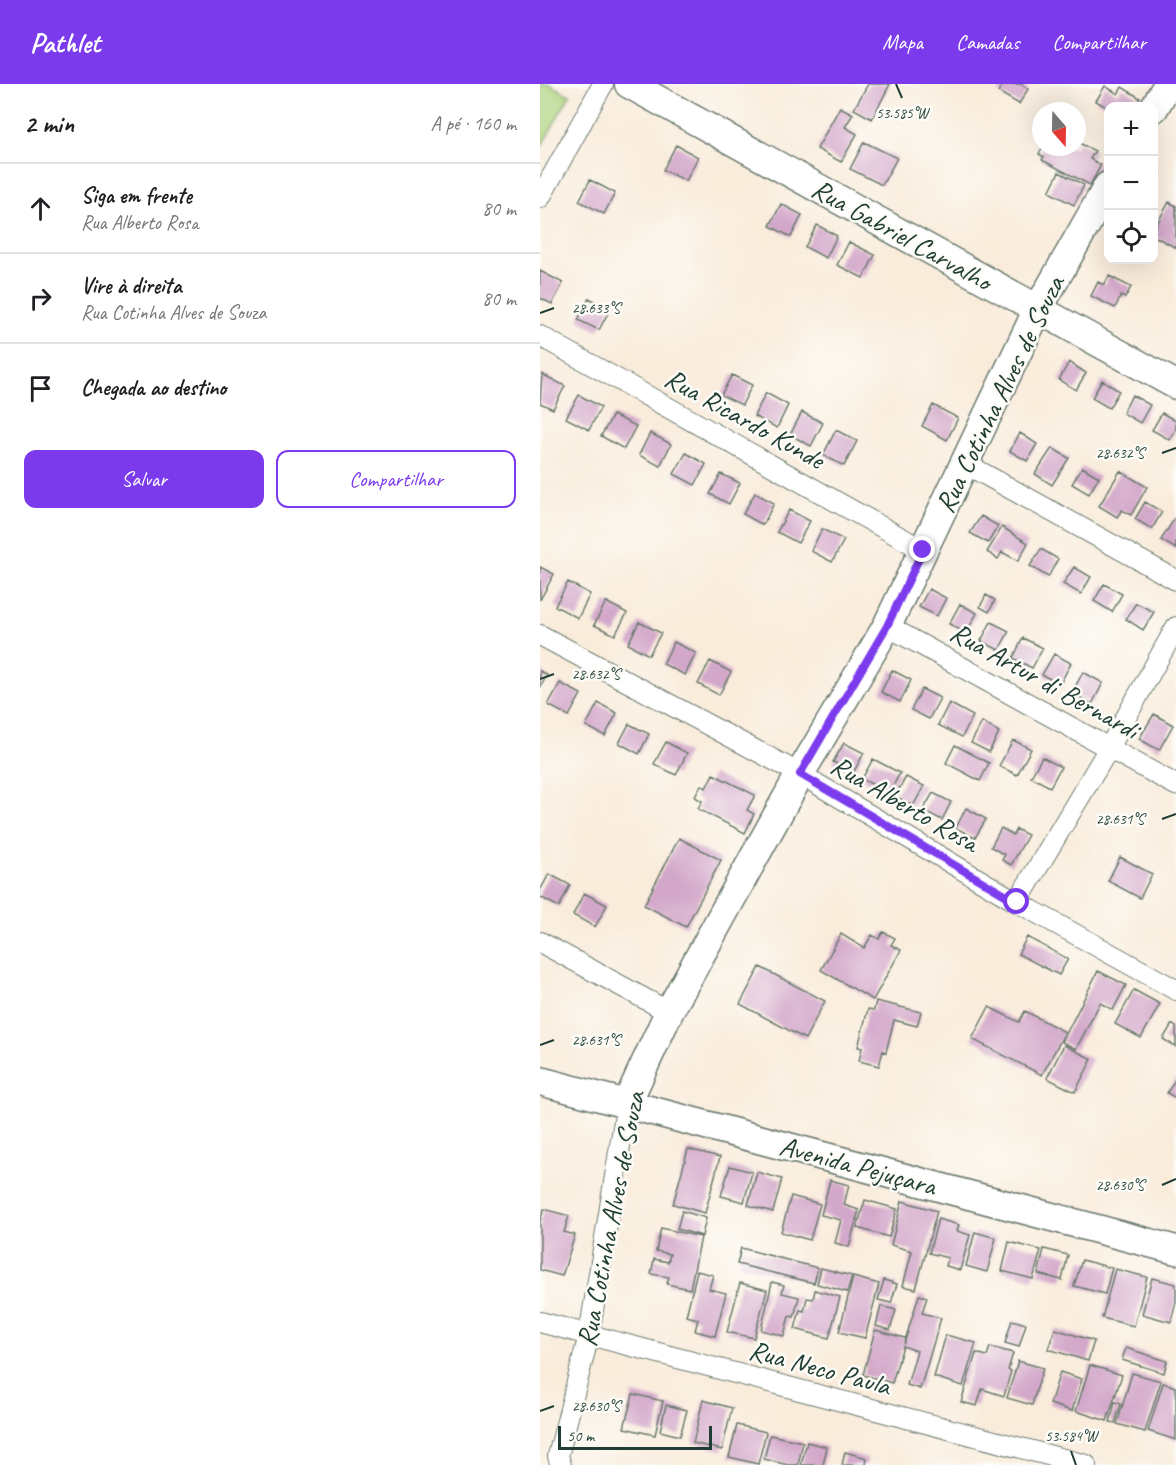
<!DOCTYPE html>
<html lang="pt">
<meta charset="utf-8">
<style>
body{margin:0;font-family:Caveat,sans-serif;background:#f6f6f6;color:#202124}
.controls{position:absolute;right:18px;top:18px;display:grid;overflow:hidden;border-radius:12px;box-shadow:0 6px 24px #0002}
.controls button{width:54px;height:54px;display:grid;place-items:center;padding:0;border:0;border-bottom:2px solid #e0e0e0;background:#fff;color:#202124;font:30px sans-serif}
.compass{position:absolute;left:492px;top:18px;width:54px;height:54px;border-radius:50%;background:#fff;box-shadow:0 6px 24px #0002;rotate:160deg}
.scale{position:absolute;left:18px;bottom:15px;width:154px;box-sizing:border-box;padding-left:6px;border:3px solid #1f3d34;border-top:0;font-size:16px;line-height:21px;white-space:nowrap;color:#1f3d34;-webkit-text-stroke:4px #fdfcf7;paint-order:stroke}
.stop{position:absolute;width:18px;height:18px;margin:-14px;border:4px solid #7c3aed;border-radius:50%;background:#fff}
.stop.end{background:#7c3aed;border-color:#fff;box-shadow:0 2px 6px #0008}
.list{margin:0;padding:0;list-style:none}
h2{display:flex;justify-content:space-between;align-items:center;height:78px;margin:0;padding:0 24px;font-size:26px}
h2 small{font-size:20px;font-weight:400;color:#757577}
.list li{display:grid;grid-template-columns:39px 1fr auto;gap:18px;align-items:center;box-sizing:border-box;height:90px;padding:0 24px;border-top:2px solid #e0e0e0}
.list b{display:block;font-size:22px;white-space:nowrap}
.list p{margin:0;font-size:20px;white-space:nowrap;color:#757577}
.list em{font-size:20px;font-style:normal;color:#757577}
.actions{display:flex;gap:12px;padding:18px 24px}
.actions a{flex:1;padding:14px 0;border:2px solid #7c3aed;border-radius:12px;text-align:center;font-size:21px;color:#7c3aed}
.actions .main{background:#7c3aed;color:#fff}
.icon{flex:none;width:33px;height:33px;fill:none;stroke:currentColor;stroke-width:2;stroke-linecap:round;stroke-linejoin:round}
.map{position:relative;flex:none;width:636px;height:1381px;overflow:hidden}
header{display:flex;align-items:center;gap:36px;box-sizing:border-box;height:84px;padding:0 30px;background:#7c3aed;color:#fff}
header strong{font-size:28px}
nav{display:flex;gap:33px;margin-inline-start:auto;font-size:21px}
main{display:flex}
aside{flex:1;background:#fff}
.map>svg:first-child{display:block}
.green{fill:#add37d;stroke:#668858;stroke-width:1.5}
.building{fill:#d3a7ca}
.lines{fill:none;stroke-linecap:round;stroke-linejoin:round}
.street-casing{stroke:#6b7a6e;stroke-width:22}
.secondary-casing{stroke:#6b7a6e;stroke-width:31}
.street{stroke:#fff;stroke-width:20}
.secondary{stroke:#fff;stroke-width:28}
.route{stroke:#7c3aed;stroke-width:8}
.ticks{fill:none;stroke:#1f3d34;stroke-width:2}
.labels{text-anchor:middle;stroke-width:5;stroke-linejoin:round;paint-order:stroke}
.street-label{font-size:28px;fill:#1f3d34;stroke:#fdfcf7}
.ticks-label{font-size:15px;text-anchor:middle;fill:#1f3d34;stroke:#fdfcf7;stroke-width:5;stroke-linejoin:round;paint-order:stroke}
</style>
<header>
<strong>Pathlet</strong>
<nav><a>Mapa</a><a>Camadas</a><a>Compartilhar</a></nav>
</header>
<main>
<aside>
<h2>2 min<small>A pé · 160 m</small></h2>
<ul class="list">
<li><svg class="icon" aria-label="ahead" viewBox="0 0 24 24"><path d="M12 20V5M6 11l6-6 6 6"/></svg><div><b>Siga em frente</b><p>Rua Alberto Rosa</p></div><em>80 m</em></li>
<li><svg class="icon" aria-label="right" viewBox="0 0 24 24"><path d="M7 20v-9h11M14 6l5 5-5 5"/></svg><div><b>Vire à direita</b><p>Rua Cotinha Alves de Souza</p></div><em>80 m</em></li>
<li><svg class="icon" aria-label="arrive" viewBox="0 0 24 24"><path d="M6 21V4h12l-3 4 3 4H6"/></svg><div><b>Chegada ao destino</b></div></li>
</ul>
<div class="actions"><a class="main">Salvar</a><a>Compartilhar</a></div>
</aside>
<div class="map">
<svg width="636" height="1381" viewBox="0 0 636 1381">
<rect width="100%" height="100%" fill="#fdfcf7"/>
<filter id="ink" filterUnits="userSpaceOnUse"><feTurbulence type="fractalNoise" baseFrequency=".0167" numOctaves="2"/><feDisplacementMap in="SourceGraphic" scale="12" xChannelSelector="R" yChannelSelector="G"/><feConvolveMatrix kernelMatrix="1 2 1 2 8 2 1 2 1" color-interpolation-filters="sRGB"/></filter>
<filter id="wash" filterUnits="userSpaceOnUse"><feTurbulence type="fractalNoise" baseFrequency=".008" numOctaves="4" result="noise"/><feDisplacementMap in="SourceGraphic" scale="24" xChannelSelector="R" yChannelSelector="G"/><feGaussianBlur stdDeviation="1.35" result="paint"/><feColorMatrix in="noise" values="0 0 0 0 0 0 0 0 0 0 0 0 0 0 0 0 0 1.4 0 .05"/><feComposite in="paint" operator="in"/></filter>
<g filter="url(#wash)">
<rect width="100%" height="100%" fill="#f9ecdb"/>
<path class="green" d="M0,0H9L30,11L0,65Z"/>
<g id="blocks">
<path class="building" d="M328,0H350L332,35L314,25Z
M463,0H481L488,5L479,20L458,8Z
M565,2L578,10L582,3L600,14L595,22H568V24L556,17Z
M300,23L313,30L305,43L317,50L301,78L277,65Z
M324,58L357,74L342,101L310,85Z
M537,58L555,67L550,75L561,81L550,101L502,76L504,73L499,70L503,63H537Z
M136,61L158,73L146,97L123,86Z
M519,88L544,101L534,121L509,108Z
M50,96L75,109L64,130L39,117Z
M629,118L636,122V164L614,152V145Z
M241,120L262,131L251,153L230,142Z
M277,141L297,152L286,174L265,163Z
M309,158L335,171L323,194L297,181Z
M0,187L23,199L12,220L0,214Z
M569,192L591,203L585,214L581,212L575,224L551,212L558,198L564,201Z
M49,214L70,225L59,246L38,236Z
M529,278L546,289L536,306L519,296Z
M2,290L25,302L13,325L0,319Z
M192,291L212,301L202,321L181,311Z
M562,296L579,307L569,324L552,314Z
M226,309L248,321L237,344L214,332Z
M39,311L61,323L49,346L26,334Z
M592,311L610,321L600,339L583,329Z
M393,321L418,334L407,356L382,342Z
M262,328L283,339L271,362L250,351Z
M622,329L636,337V345L630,356L612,346Z
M73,331L96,342L84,365L61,352Z
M296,346L317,357L304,382L283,371Z
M110,349L131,360L120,382L99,371Z
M480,349L497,360L487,377L470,367Z
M512,364L529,374L512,401L495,390Z
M146,369L166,380L155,401L134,390Z
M542,383L559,393L549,410L532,400Z
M580,387L607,403L591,431L582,426L577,433L559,422Z
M181,390L200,399L189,420L170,410Z
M215,409L234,419L223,441L203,430Z
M605,418L622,428L612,445L595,435Z
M249,426L270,437L258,459L237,448Z
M441,432L458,442L448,459L430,449Z
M636,432V465L621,456Z
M462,443L488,459L478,477L462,468L458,475L447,468Z
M282,445L304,456L292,478L271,467Z
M501,465L518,475L508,493L490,482Z
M0,483L14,490L0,516Z
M534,483L551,493L541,510L523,500Z
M28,498L50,510L38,534L15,522Z
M564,500L582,510L572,528L554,517Z
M389,505L406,514L397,532L379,523Z
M446,511L455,516L449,528L440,523Z
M66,518L87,529L75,551L54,541Z
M596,519L614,528L603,546L586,535Z
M420,520L437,529L426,549L409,540Z
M99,538L121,549L109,571L88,560Z
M451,538L469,547L459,566L441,557Z
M483,554L503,564L492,584L473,574Z
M134,558L156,569L145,591L123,580Z
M514,570L531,579L520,600L502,591Z
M170,577L191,588L179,611L158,600Z
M352,586L371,596L360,618L341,608Z
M0,587L7,591L0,604Z
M543,588L563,599L552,620L532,609Z
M20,599L41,610L29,632L8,621Z
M382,605L400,614L389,635L371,626Z
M58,619L77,629L65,652L46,642Z
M409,619L433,632L422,653L398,641Z
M614,630L633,641L619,666L599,655Z
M442,638L459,648L449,668L431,659Z
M89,640L109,650L99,670L79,659Z
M473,656L491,665L477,691L459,682Z
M126,658L147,669L136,691L114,680Z
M304,659L324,669L313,689L293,678Z
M415,661L449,679L440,697L406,679Z
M502,673L521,683L510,703L491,693Z
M333,675L360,689L349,709L322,695Z
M173,690L215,711L207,726L214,730L205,749L158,725L162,717L155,713L161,701L166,704Z
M366,693L384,702L373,722L355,712Z
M393,709L411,718L402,736L383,726Z
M426,724L446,735L435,754L416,744Z
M461,744L473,751L476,745L488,751L471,781L462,776L465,771L451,763Z
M139,754L181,776L146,843L104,821Z
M580,773L612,790L600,814L568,797Z
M9,790L30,801L19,823L0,813V807Z
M44,809L67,821L55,843L33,831Z
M343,848L355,854L351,861L361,866L333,916L281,886L301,850L324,864L332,851L339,855Z
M487,853L528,875L519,891L478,870Z
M220,883L285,917L265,955L200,920Z
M558,887L586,901L573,926L560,919L536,965L522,958Z
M594,906L620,920L601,954L575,940Z
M336,917L381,928L377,942L354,936L346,968L343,967L339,982L319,977L322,964L318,963L328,925L334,926Z
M449,923L479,938L485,927L525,948L502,991L432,955Z
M632,940L636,943V963L623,955Z
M524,961L552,975L535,1008L507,994Z
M636,994V1014L627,1009Z
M148,1065L180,1073L165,1129L133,1120Z
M190,1082L212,1088L204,1118L181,1112Z
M217,1088L242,1095L233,1128L208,1121Z
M290,1096L309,1101L304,1121L319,1126L309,1163L295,1159L301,1136L281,1131Z
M251,1112L280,1120L270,1156L241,1148Z
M325,1116L357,1125L349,1153L317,1144Z
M362,1117L397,1127L376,1205L363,1202L372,1167L351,1161Z
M4,1125L29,1132L24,1148L35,1151L22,1192L0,1186V1137Z
M142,1127L166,1134L162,1152L137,1145Z
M398,1135L419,1141L417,1147L430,1151L420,1186L406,1182L408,1174L389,1169Z
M121,1144L161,1153L150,1205L127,1200L129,1193L111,1190L114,1175L128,1178L130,1170L116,1167Z
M435,1148L456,1154L447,1188L426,1182Z
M469,1158L501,1166L493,1195L462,1187Z
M201,1164L278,1184L274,1199L197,1180Z
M504,1165L528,1171L522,1196L498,1190Z
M542,1176L572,1184L565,1210L534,1202Z
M281,1184L312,1192L307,1208L277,1200Z
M575,1185L607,1193L594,1242L562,1234Z
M157,1187L173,1191L169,1205L186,1209L175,1252L155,1247L158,1235L146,1232Z
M313,1193L339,1200L325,1254L299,1248Z
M612,1194L636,1200V1218L631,1238L602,1230Z
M344,1196L357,1200L351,1219L338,1216Z
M232,1198L244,1201L242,1209L259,1213L254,1233L249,1232L244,1252L221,1246Z
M200,1199L227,1206L214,1254L187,1248Z
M275,1206L300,1213L289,1254L255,1245L260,1226L264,1227L267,1214L273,1215Z
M379,1211L387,1213L382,1229L401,1234L380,1305L367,1301L377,1267L363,1262L352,1299L323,1291L335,1246L365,1254L364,1260Z
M341,1222L356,1226L350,1246L336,1242Z
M472,1236L486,1240L479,1263L465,1259Z
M515,1245L554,1257L548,1277L508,1265Z
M406,1251L436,1259L423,1302L394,1293Z
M450,1263L473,1269L468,1286L471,1287L464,1312L442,1305L437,1322L421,1318L436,1269L447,1272Z
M586,1264L627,1277L624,1289L582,1276Z
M478,1277L503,1284L492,1321L467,1314Z
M550,1281L582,1291L567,1337L536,1327Z
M520,1288L542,1295L532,1327L510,1320Z
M592,1289L621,1297L605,1348L577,1340Z
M623,1299L636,1303V1356L608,1347Z
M93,1310L123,1317L115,1351L84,1344Z
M163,1316L192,1324L182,1366L153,1359Z
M575,1318L581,1320L575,1339L570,1338Z
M126,1321L147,1326L140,1352L120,1347Z
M197,1341L226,1348L218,1380L189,1373Z
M230,1351L263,1358L258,1381H248L224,1375Z
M267,1358L287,1363L283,1381H261Z
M305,1368L327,1374L326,1381H302Z"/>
</g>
</g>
<g filter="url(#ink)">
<use href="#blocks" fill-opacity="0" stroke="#6b7a6e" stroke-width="1.5"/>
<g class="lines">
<g class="street-casing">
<path id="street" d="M0,114L63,0
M0,252L383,466
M424,379L636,496
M347,542L636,701
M0,551L260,690L477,818L636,906
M477,818L569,664L636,543
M0,858L129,928
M0,1238L546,1381
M21,1381L18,1372L49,1251L87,1019"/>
</g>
<g class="secondary-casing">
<path id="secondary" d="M89,0L636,301
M614,24L628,0
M0,997L636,1166
M87,1019L129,928L260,690L347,542L498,225L568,102"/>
</g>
<use href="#street" class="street"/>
<use href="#secondary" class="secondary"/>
</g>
</g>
<g class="lines" filter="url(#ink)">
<path class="route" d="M383,466L347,542L260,690L477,818"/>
</g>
<path class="ticks" d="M356,0L362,14M0,229L14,224M622,369L636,364M0,595L14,590M622,735L636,730M0,961L14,956M622,1101L636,1095M0,1327L14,1322M531,1367L536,1381"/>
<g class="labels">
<g class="street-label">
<text transform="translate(362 150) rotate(29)" y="10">Rua Gabriel Carvalho</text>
<text transform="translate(459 310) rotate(-64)" y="10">Rua Cotinha Alves de Souza</text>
<text transform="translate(205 334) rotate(29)" y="10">Rua Ricardo Kunde</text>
<text transform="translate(505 596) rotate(29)" y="10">Rua Artur di Bernardi</text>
<text transform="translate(365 719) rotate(30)" y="10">Rua Alberto Rosa</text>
<text transform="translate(318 1081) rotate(15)" y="10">Avenida Pejuçara</text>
<text transform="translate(70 1135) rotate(-79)" y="10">Rua Cotinha Alves de Souza</text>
<text transform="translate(280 1283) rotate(15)" y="10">Rua Neco Paula</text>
</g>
</g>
<g class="ticks-label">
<text x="362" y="34">53.585°W</text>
<text x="56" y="229">28.633°S</text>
<text x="580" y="374">28.632°S</text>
<text x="56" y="595">28.632°S</text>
<text x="580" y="740">28.631°S</text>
<text x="56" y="961">28.631°S</text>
<text x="580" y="1106">28.630°S</text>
<text x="56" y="1327">28.630°S</text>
<text x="531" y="1357">53.584°W</text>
</g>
</svg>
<div class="controls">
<button>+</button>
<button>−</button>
<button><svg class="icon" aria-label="locate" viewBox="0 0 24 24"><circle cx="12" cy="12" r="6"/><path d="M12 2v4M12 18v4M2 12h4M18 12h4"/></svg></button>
</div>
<svg class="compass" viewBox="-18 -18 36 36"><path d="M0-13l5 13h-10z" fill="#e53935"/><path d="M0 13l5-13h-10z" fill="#757577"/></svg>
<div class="scale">50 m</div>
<div class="stop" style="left:477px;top:818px"></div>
<div class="stop end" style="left:383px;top:466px"></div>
</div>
</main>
